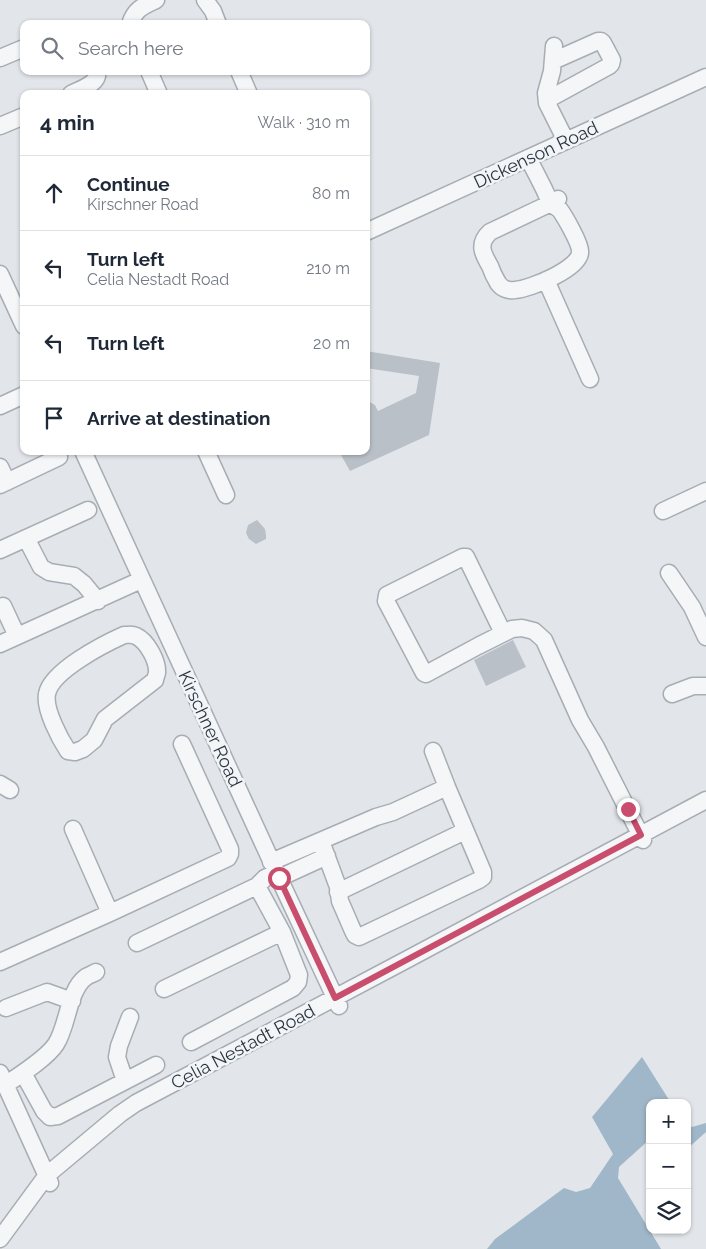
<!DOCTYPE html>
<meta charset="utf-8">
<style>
body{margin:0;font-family:Raleway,sans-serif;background:#f6f6f7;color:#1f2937}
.controls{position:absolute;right:15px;bottom:15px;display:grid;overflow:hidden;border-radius:10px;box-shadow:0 1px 4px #0004}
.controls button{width:45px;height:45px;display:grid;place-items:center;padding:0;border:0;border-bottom:1px solid #e0e1e3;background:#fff;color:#1f2937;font:25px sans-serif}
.stop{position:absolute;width:15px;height:15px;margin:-11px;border:4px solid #c94d6c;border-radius:50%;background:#fff}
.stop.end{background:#c94d6c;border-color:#fff;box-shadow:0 1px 5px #0008}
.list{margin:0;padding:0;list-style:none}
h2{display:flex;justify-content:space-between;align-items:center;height:65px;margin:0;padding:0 20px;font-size:21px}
h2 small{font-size:16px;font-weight:400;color:#747a83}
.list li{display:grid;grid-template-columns:32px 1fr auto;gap:15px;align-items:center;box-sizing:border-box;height:75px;padding:0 20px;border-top:1px solid #e0e1e3}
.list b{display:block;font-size:19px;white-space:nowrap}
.list p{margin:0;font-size:16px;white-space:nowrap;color:#747a83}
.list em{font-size:16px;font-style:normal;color:#747a83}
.icon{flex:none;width:28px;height:28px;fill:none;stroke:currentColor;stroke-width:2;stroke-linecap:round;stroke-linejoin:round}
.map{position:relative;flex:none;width:706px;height:1249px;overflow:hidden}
.search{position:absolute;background:#fff;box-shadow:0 1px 4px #0004;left:20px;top:20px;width:350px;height:55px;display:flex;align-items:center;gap:12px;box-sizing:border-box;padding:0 18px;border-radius:10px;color:#747a83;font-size:19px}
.panel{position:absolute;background:#fff;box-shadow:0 1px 4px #0004;left:20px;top:90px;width:350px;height:365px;border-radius:10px}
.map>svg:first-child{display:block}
.water{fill:#9fb7c8}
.building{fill:#b9c0c7}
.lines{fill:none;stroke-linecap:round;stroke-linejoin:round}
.minor-casing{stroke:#a7adb4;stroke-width:19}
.minor{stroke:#f5f6f8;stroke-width:16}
.route{stroke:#c94d6c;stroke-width:6}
.labels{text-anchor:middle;stroke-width:5;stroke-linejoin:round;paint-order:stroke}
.street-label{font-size:18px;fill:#2b3541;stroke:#f2f5f7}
</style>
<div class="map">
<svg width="706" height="1249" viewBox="0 0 706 1249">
<rect width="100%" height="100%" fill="#e2e6ea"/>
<path class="water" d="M642,1057L671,1103H650V1139L619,1167L618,1178L661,1249H487L495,1239L564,1188L576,1192L590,1188L613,1154L592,1117Z
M706,1123V1132L687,1149V1124L692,1127Z"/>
<path class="building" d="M366,351L440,363L429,435L350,471L341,455L349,451H366V400L375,405L378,411L416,393L419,376L366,368Z
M257,520L265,529L266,535V539L256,544L249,539L246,533L248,525Z
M513,640L526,667L486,686L474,660Z"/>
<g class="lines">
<g class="minor-casing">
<path id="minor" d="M205,0L213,11L218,24
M130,24C135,9 143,6 156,0
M554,46L552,71L546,93L547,103L566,141
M0,58L24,48
M149,71L159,94
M239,71L249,94
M71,94C80,89 100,84 97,71
M547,100L609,66L611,64L612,60L603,43L601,41H598L553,61
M0,126L24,116
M528,158C534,169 539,179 544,189C546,193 548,199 551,203C553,206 557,207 560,210C565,217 580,243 580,251C582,268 530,289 515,290C509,291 502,289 498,283C495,278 492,272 490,266C483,254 477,244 490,232L551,203L558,199
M366,232L706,77
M0,274L24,326
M546,280L590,379
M0,406L24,395
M83,451L279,878L339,1006
M206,451L226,495
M0,467L7,482
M0,485L59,457
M663,511L706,491
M26,538L41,567L49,572L74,576L84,584L98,601
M0,550L88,510
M669,573L692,607L706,637
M3,606L17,636
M503,633L466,557H463L387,595L386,601L424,673L426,674L478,646L512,629L522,628L534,631L544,640L580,720L596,747L643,840
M124,635C129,635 132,634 136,636C147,641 158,661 157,673C157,674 155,678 155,680L105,719L94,740L83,749L75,752L68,751C60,739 44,709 47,694C51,671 104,644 124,635Z
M0,644L141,580
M672,694L693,686H706
M0,784L10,790
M73,829L110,913
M321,841L338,887L340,901L353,931L355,935L359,937L479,880L483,877V872L447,787L433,751
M271,862L376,817L393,812L447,787
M279,878L327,856
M338,892L465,831
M137,943L257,886L265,878L276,873
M0,962L110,913L228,858L230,854V849L182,744
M164,989L282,932
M6,1008L47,992L72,1001
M191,1042L293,988L298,982L299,975L282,932L257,886
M0,1073L50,1183
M23,1073L44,1111L50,1117L58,1116L156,1065
M125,1081L117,1057L119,1046L130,1017
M5,1085C20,1075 47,1058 56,1044C68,1026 68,990 86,977C89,975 93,974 96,972
M0,1239L47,1175L120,1114L136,1103L406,960L706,800"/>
</g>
<use href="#minor" class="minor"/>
</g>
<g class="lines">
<path class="route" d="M279,878L335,998L641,835L628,809"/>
</g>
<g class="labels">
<g class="street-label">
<text transform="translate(536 155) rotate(-25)" y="6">Dickenson Road</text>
<text transform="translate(210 729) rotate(65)" y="6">Kirschner Road</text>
<text transform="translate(243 1047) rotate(-28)" y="6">Celia Nestadt Road</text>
</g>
</g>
</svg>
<div class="controls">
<button>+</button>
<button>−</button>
<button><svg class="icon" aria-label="layers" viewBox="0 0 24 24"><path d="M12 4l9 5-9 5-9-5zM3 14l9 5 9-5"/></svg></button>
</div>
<div class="stop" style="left:279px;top:878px"></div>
<div class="stop end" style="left:628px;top:809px"></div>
<div class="search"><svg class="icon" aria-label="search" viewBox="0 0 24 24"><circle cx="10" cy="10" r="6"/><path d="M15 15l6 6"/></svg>Search here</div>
<section class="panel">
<h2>4 min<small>Walk · 310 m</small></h2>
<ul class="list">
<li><svg class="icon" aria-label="ahead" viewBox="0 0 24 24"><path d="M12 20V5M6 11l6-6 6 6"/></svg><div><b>Continue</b><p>Kirschner Road</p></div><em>80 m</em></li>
<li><svg class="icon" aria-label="left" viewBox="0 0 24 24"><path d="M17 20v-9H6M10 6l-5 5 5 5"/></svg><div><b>Turn left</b><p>Celia Nestadt Road</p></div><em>210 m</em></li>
<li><svg class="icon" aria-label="left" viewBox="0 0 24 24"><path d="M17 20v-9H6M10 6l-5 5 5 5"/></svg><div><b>Turn left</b></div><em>20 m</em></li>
<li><svg class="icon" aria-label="arrive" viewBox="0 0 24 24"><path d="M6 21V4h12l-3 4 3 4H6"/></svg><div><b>Arrive at destination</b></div></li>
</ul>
</section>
</div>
